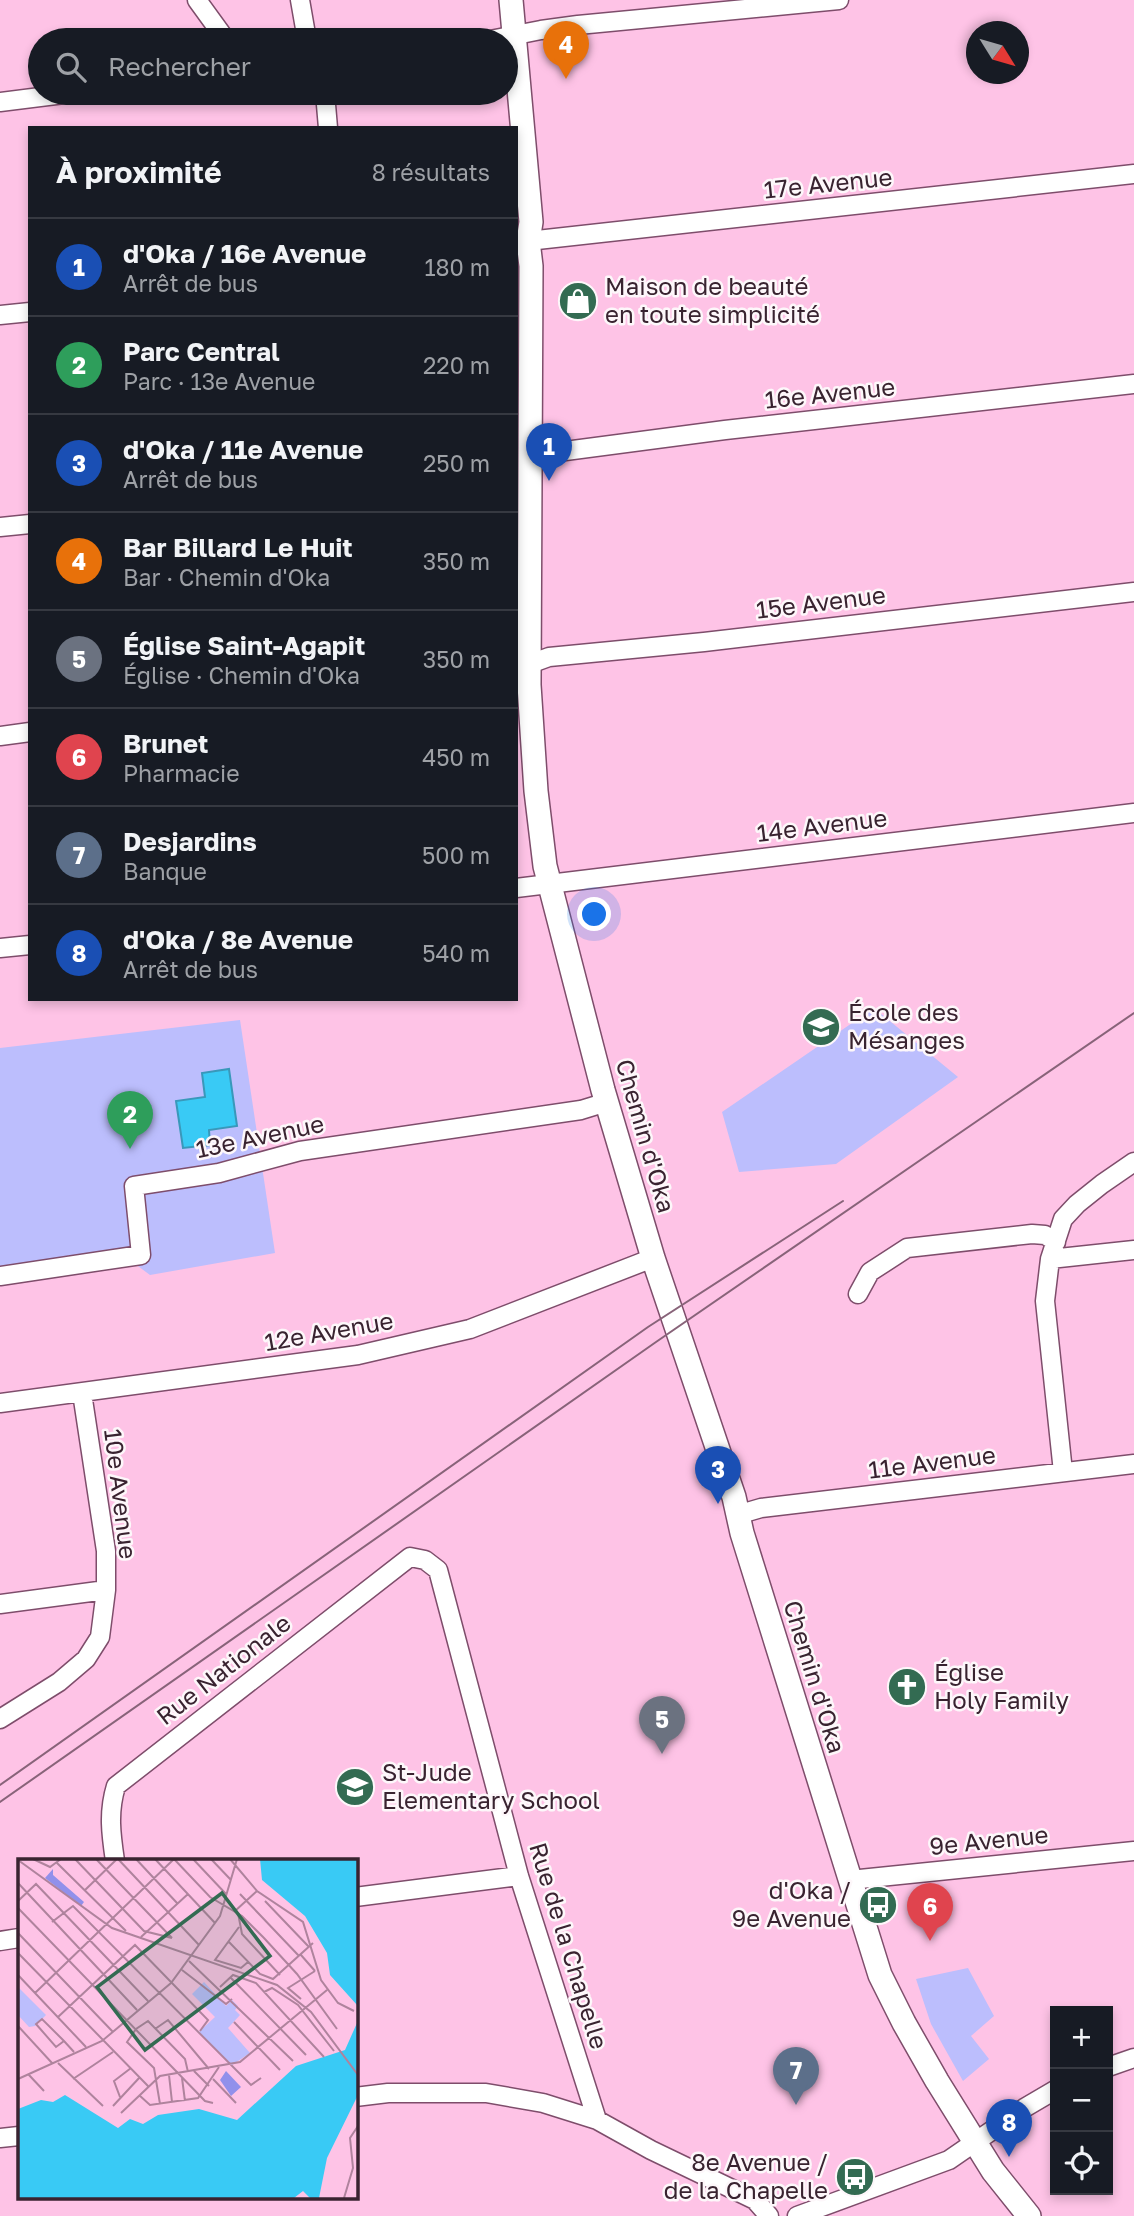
<!DOCTYPE html>
<html lang="fr">
<meta charset="utf-8">
<style>
body{margin:0;font-family:"Golos Text",sans-serif;background:#20242c;color:#f1f3f6}
.controls{position:absolute;right:21px;bottom:21px;display:grid;overflow:hidden;border-radius:0px;box-shadow:0 4px 10px #0003}
.controls button{width:63px;height:63px;display:grid;place-items:center;padding:0;border:0;border-bottom:2px solid #363941;background:#171b24;color:#f1f3f6;font:35px sans-serif}
.compass{position:absolute;left:966px;top:21px;width:63px;height:63px;border-radius:50%;background:#171b24;box-shadow:0 4px 10px #0003;rotate:127deg}
.you{position:absolute;left:595px;top:915px;width:24px;height:24px;margin:-18px;border:5px solid #fff;border-radius:50%;background:#1a73e8;box-shadow:0 0 0 10px #1a73e833}
.badge{display:grid;place-items:center;width:46px;height:46px;border-radius:50%;background:#ea580c;color:#fff;font-size:23px;font-weight:700}
.pin{position:absolute;translate:-50% -58px;filter:drop-shadow(0 2px 4px #0008)}
.pin::after{content:'';position:absolute;top:37px;width:24px;height:21px;background:inherit;clip-path:polygon(0 0,100% 0,50% 100%)}
.list{margin:0;padding:0;list-style:none}
h2{display:flex;justify-content:space-between;align-items:center;height:91px;margin:0;padding:0 28px;font-size:30px}
h2 small{font-size:23px;font-weight:400;color:#9ea1a6}
.list li{display:grid;grid-template-columns:46px 1fr auto;gap:21px;align-items:center;box-sizing:border-box;height:98px;padding:0 28px;border-top:2px solid #363941}
.list b{display:block;font-size:26px;white-space:nowrap}
.list p{margin:0;font-size:23px;white-space:nowrap;color:#9ea1a6}
.list em{font-size:23px;font-style:normal;color:#9ea1a6}
.icon{flex:none;width:38px;height:38px;fill:none;stroke:currentColor;stroke-width:2;stroke-linecap:round;stroke-linejoin:round}
.map{position:relative;flex:none;width:1134px;height:2216px;overflow:hidden}
.search{position:absolute;background:#171b24;box-shadow:0 4px 10px #0003;left:28px;top:28px;width:490px;height:77px;display:flex;align-items:center;gap:18px;box-sizing:border-box;padding:0 24px;border-radius:38px;color:#9ea1a6;font-size:26px}
.panel{position:absolute;background:#171b24;box-shadow:0 4px 10px #0003;left:28px;top:126px;width:490px;height:875px;border-radius:0px}
.map>svg:first-child{display:block}
.green{fill:#bcbefd}
.water{fill:#39caf5;stroke:#3998ba;stroke-width:2}
.lines{fill:none;stroke-linecap:round;stroke-linejoin:round}
.minor-casing{stroke:#7e4d6b;stroke-width:21}
.major-casing{stroke:#7e4d6b;stroke-width:26}
.minor{stroke:#fff;stroke-width:18}
.major{stroke:#fff;stroke-width:23}
.tram{stroke:#886379;stroke-width:2}
.labels{text-anchor:middle;stroke-width:5;stroke-linejoin:round;paint-order:stroke}
.street-label{font-size:24px;fill:#392330;stroke:#fdf7fa}
.poi-label{font-size:24px;fill:#392330;stroke:#fdf7fa;text-anchor:start}
.inset-road{fill:none;stroke:#af839d;stroke-width:2}
.view{fill:#336b52;fill-opacity:0.15;stroke:#336b52;stroke-width:3.5}
.inset-edge{fill:none;stroke:#392330;stroke-width:3.5}
</style>
<div class="map">
<svg width="1134" height="2216" viewBox="0 0 1134 2216">
<rect width="100%" height="100%" fill="#fec3e6"/>
<path class="green" d="M874,1008L958,1077L836,1164L739,1172L722,1112Z
M240,1020L275,1253L150,1275L115,1249L0,1268V1048Z
M968,1968L994,2016L971,2036L989,2059L963,2081L931,2024L916,1979Z"/>
<path class="water" d="M229,1069L237,1126L209,1130L210,1145L183,1148L176,1101L205,1097L202,1073Z"/>
<g class="lines">
<g class="minor-casing">
<path id="minor" d="M197,0L226,40
M300,0L307,40
M490,40L541,30L578,25L839,0
M325,93L328,128
M0,102L72,93
M528,241L1134,174
M0,315L30,312
M531,453H550L725,430L1134,384
M0,527L30,524
M516,669L549,657L704,642L1134,592
M0,736L30,732
M516,888L1134,813
M0,948L30,945
M1050,1259L1134,1250
M0,1276L141,1255L134,1186L219,1173L300,1151L581,1110L607,1102
M858,1294L870,1272L907,1248L1032,1234L1045,1235L1056,1242
M0,1403L358,1355L470,1329L653,1258
M1063,1472L1045,1301L1050,1259L1063,1219L1077,1204L1102,1184L1134,1162
M737,1515L761,1508L1134,1464
M0,1604L106,1590
M0,1719L59,1682L86,1659L100,1637L106,1590V1551L82,1393
M115,1861C111,1834 108,1812 116,1786L410,1557L425,1560L438,1570L519,1876L597,2120
M850,1880L1134,1851
M355,1897L519,1876
M0,1941L19,1938
M1108,2067L1134,2058
M355,2097L388,2093H486L543,2103L597,2120L651,2150L755,2200L769,2216
M0,2138L19,2136
M797,2216L949,2160L1026,2107L1055,2090"/>
</g>
<g class="major-casing">
<path id="major" d="M511,0L531,222L528,241L531,266L529,685L536,791L545,866L603,1090L653,1258L734,1497L742,1533L880,1975L904,2023L937,2081L993,2171L1029,2216"/>
</g>
<use href="#minor" class="minor"/>
<use href="#major" class="major"/>
<path class="tram" d="M0,1785L648,1327L843,1201
M0,1802L656,1342L1134,1013"/>
</g>
<defs>
<g id="shop-disc" transform="scale(2.0125)"><circle r="9.5" fill="#336b52" stroke="#fdf7fa"/><path d="M-5-2.5h2.3a2.7 3.5 0 0 1 5.4 0H5L5.5 6h-11ZM-1.5-2.5h3a1.5 2.3 0 0 0-3 0Z" fill="#fff"/></g>
<g id="school-disc" transform="scale(2.0125)"><circle r="9.5" fill="#336b52" stroke="#fdf7fa"/><path d="M0-5L7-2L0 1L-7-2ZM-4 1L0 2.5L4 1V4Q0 6-4 4Z" fill="#fff"/></g>
<g id="church-disc" transform="scale(2.0125)"><circle r="9.5" fill="#336b52" stroke="#fdf7fa"/><path d="M-1.2-6h2.4v3.5h3.3v2.4h-3.3V6h-2.4V-.1h-3.3v-2.4h3.3Z" fill="#fff"/></g>
<g id="bus-disc" transform="scale(2.0125)"><circle r="9.5" fill="#336b52" stroke="#fdf7fa"/><path d="M-5-6H5V4H4V6H2V4H-2V6H-4V4H-5ZM-3.5-4V0h7V-4ZM-3.5 1.2v1.5H-2V1.2ZM2 1.2v1.5H3.5V1.2Z" fill="#fff"/></g>
</defs>
<g fill-rule="evenodd">
<use href="#shop-disc" x="578" y="301"/>
<use href="#school-disc" x="821" y="1027"/>
<use href="#church-disc" x="907" y="1687"/>
<use href="#school-disc" x="355" y="1787"/>
<use href="#bus-disc" x="878" y="1905"/>
<use href="#bus-disc" x="855" y="2177"/>
</g>
<g class="labels">
<g class="street-label">
<text transform="translate(828 184) rotate(-6)" y="8">17e Avenue</text>
<text transform="translate(830 394) rotate(-6)" y="8">16e Avenue</text>
<text transform="translate(821 603) rotate(-7)" y="8">15e Avenue</text>
<text transform="translate(822 826) rotate(-7)" y="8">14e Avenue</text>
<text transform="translate(645 1136) rotate(74)" y="8">Chemin d'Oka</text>
<text transform="translate(260 1137) rotate(-12)" y="8">13e Avenue</text>
<text transform="translate(329 1332) rotate(-10)" y="8">12e Avenue</text>
<text transform="translate(932 1463) rotate(-7)" y="8">11e Avenue</text>
<text transform="translate(120 1494) rotate(83)" y="8">10e Avenue</text>
<text transform="translate(224 1670) rotate(-38)" y="8">Rue Nationale</text>
<text transform="translate(814 1677) rotate(73)" y="8">Chemin d'Oka</text>
<text transform="translate(989 1841) rotate(-6)" y="8">9e Avenue</text>
<text transform="translate(568 1946) rotate(73)" y="8">Rue de la Chapelle</text>
</g>
<g class="poi-label">
<text x="605" y="295">Maison de beauté<tspan x="605" dy="28">en toute simplicité</tspan></text>
<text x="848" y="1021">École des<tspan x="848" dy="28">Mésanges</tspan></text>
<text x="934" y="1681">Église<tspan x="934" dy="28">Holy Family</tspan></text>
<text x="382" y="1781">St-Jude<tspan x="382" dy="28">Elementary School</tspan></text>
<text x="851" y="1899" text-anchor="end">d'Oka /<tspan x="851" dy="28">9e Avenue</tspan></text>
<text x="828" y="2171" text-anchor="end">8e Avenue /<tspan x="828" dy="28">de la Chapelle</tspan></text>
</g>
</g>
<g transform="translate(18 1859)">
<rect width="340" height="340" fill="#fec3e6"/>
<path d="M186,123L208,147L214,141L220,147L217,151L222,156L210,169L232,194L214,206L181,173L197,158L174,135ZM0,128L28,156L17,167L11,168L0,156Z" fill="#bcbefd"/>
<path d="M35,10V16L66,43L63,47L27,19ZM208,212L223,228L213,237L202,221Z" fill="#9190eb"/>
<path d="M242,0H339V146L312,116L309,94L287,57L244,21ZM339,164V238L309,299L301,339H292L285,332L276,339H0V250L23,241L35,243L47,236L100,269L112,260L125,265L140,256L181,250L219,261L278,207L327,191Z" fill="#39caf5"/>
<path class="inset-road" d="M15,0L32,8L43,0M57,0L126,72L154,79M78,0L154,79M100,0L181,86M118,0L159,44M137,0L197,64M156,0L192,38L224,57L246,79L279,115L319,170M175,0L208,35M193,0L213,21M212,0L239,32L285,63L303,121L320,144L336,152M0,1L94,69L259,126L293,153L340,216M39,4L108,72M0,24L119,151M66,32L99,0M222,35L281,97M0,42L18,25L130,142M247,42L291,88M0,49L187,242L195,244M217,52L239,32M220,54L224,75L262,116M34,63L55,47L233,226L243,219M221,68L197,101L223,109L230,103M0,74L95,173M123,78L170,35M211,83L242,115L255,120L295,84M0,94L130,227M283,96L297,112M171,102L275,202M164,111L208,145L214,140M0,116L68,188M212,118L288,196M202,128L215,116L238,124L306,198M246,133L254,129L280,146L316,192M17,134L156,0M283,140L270,129L297,112M40,158L117,86L190,161L182,172M216,163L262,211M0,167L34,204M137,170L150,161L191,210M46,182L38,188L18,165L24,160L46,182L56,193M40,204L85,247M176,212L191,227M11,216L26,232M151,216L154,243M164,219L167,242M0,220L84,182L153,124L202,57L219,0M55,220L95,193M195,220L218,244M121,236L132,246L180,239L201,208M102,238L96,222L113,209M142,245L136,209L109,183L118,170L130,162L167,200L170,213M95,247L122,218M103,254L142,217L222,203L309,131M326,339L335,309L332,279L340,267"/>
<path class="view" d="M204,34L252,97L127,191L79,128Z"/>
<rect width="340" height="340" class="inset-edge"/>
</g>
</svg>
<div class="controls">
<button>+</button>
<button>−</button>
<button><svg class="icon" aria-label="locate" viewBox="0 0 24 24"><circle cx="12" cy="12" r="6"/><path d="M12 2v4M12 18v4M2 12h4M18 12h4"/></svg></button>
</div>
<svg class="compass" viewBox="-18 -18 36 36"><path d="M0-13l5 13h-10z" fill="#e53935"/><path d="M0 13l5-13h-10z" fill="#9ea1a6"/></svg>
<div class="you"></div>
<div class="pin badge" style="left:549px;top:481px;background:#1a4fb4">1</div>
<div class="pin badge" style="left:130px;top:1149px;background:#2e9e5b">2</div>
<div class="pin badge" style="left:718px;top:1504px;background:#1a4fb4">3</div>
<div class="pin badge" style="left:566px;top:79px;background:#e8710a">4</div>
<div class="pin badge" style="left:662px;top:1754px;background:#6b7280">5</div>
<div class="pin badge" style="left:930px;top:1941px;background:#e0444e">6</div>
<div class="pin badge" style="left:796px;top:2105px;background:#5c6f8a">7</div>
<div class="pin badge" style="left:1009px;top:2157px;background:#1a4fb4">8</div>
<div class="search"><svg class="icon" aria-label="search" viewBox="0 0 24 24"><circle cx="10" cy="10" r="6"/><path d="M15 15l6 6"/></svg>Rechercher</div>
<section class="panel">
<h2>À proximité<small>8 résultats</small></h2>
<ul class="list">
<li><span class="badge" style="background:#1a4fb4">1</span><div><b>d'Oka / 16e Avenue</b><p>Arrêt de bus</p></div><em>180 m</em></li>
<li><span class="badge" style="background:#2e9e5b">2</span><div><b>Parc Central</b><p>Parc · 13e Avenue</p></div><em>220 m</em></li>
<li><span class="badge" style="background:#1a4fb4">3</span><div><b>d'Oka / 11e Avenue</b><p>Arrêt de bus</p></div><em>250 m</em></li>
<li><span class="badge" style="background:#e8710a">4</span><div><b>Bar Billard Le Huit</b><p>Bar · Chemin d'Oka</p></div><em>350 m</em></li>
<li><span class="badge" style="background:#6b7280">5</span><div><b>Église Saint-Agapit</b><p>Église · Chemin d'Oka</p></div><em>350 m</em></li>
<li><span class="badge" style="background:#e0444e">6</span><div><b>Brunet</b><p>Pharmacie</p></div><em>450 m</em></li>
<li><span class="badge" style="background:#5c6f8a">7</span><div><b>Desjardins</b><p>Banque</p></div><em>500 m</em></li>
<li><span class="badge" style="background:#1a4fb4">8</span><div><b>d'Oka / 8e Avenue</b><p>Arrêt de bus</p></div><em>540 m</em></li>
</ul>
</section>
</div>
